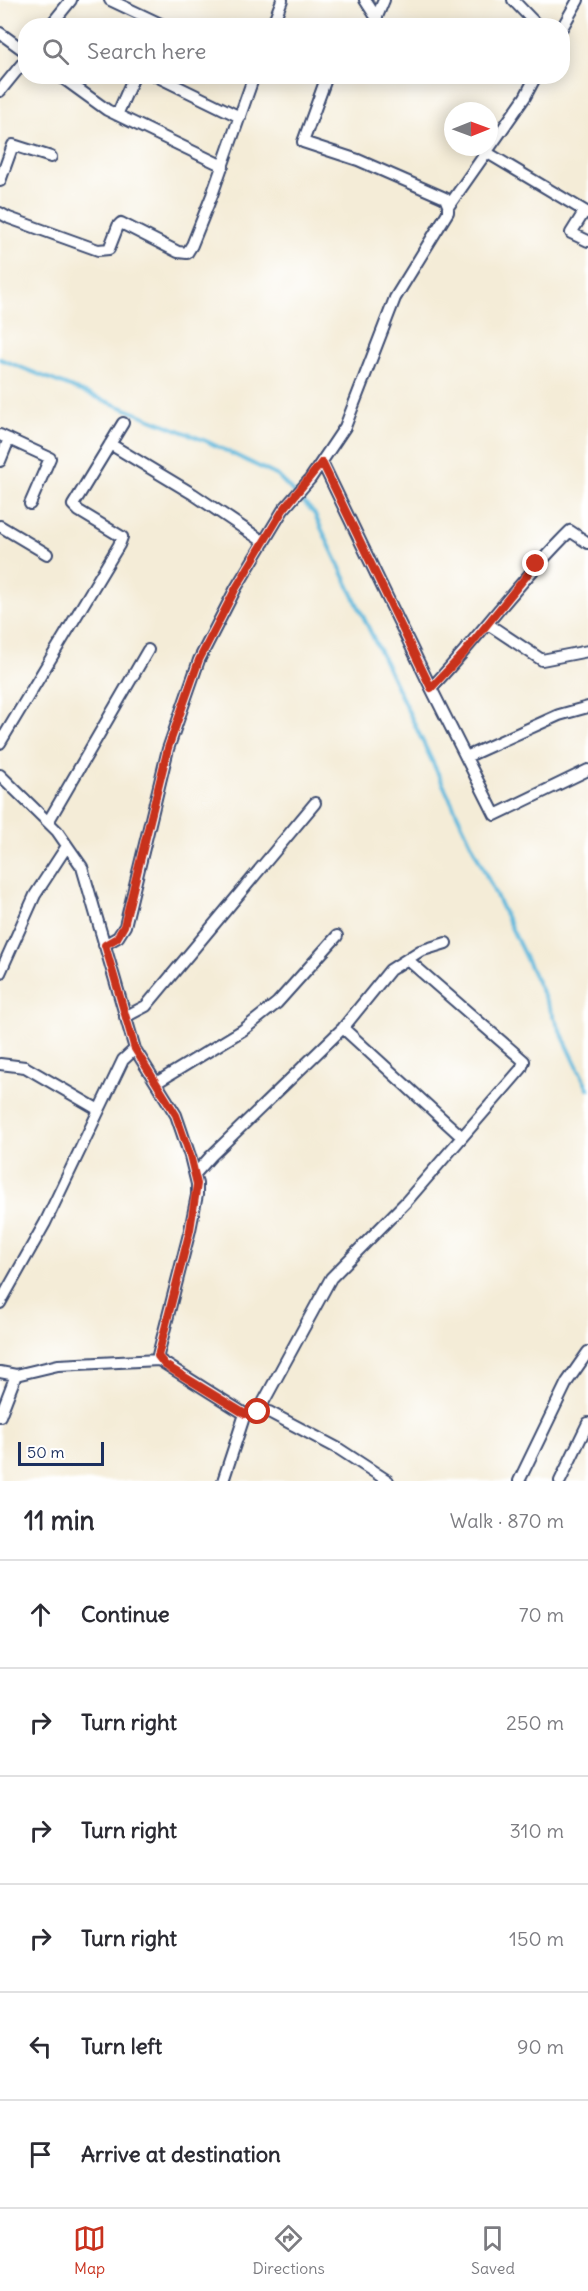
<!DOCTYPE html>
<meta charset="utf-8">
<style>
body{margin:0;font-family:Delius,sans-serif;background:#f2f2f3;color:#2b2b33}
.compass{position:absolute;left:444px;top:102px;width:54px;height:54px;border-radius:50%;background:#fff;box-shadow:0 3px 15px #0003;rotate:89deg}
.scale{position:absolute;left:18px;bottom:15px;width:86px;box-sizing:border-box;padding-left:6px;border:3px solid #1b2f5e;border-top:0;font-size:16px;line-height:21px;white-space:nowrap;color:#1b2f5e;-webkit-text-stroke:4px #fff;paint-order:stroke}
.stop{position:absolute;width:18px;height:18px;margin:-14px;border:4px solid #c8321e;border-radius:50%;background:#fff}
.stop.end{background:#c8321e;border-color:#fff;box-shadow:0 2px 6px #0008}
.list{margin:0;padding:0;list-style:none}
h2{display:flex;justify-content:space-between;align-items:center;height:78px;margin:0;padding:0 24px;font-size:26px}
h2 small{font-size:20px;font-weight:400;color:#7c7c81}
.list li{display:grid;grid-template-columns:39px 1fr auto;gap:18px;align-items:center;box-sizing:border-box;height:108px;padding:0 24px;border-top:2px solid #e1e1e2}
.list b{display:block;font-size:22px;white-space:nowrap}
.list em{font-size:20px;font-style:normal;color:#7c7c81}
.icon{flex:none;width:33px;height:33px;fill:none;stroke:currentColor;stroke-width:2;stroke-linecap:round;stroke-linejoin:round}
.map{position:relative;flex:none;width:588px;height:1481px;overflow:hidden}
.search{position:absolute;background:#fff;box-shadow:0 3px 15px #0003;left:18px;right:18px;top:18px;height:66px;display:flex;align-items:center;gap:15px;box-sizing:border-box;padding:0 21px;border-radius:24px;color:#7c7c81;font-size:22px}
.sheet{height:726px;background:#fff}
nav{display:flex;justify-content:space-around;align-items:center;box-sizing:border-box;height:84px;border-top:2px solid #e1e1e2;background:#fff;font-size:16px;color:#7c7c81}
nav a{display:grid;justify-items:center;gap:3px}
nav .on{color:#c8321e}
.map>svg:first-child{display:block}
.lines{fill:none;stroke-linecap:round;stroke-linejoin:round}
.stream{stroke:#5eb8dc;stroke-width:4}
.minor-casing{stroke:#3c4b70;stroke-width:14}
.minor{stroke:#fff;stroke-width:10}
.route{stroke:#c8321e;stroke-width:8}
</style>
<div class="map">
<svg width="588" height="1481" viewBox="0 0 588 1481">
<rect width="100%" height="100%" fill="#fff"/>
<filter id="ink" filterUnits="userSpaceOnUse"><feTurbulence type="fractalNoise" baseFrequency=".0167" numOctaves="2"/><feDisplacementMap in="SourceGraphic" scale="12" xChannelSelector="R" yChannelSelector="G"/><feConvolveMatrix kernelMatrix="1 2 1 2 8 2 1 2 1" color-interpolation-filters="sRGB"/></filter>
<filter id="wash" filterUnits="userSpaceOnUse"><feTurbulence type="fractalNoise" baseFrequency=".008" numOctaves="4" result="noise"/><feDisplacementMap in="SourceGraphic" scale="24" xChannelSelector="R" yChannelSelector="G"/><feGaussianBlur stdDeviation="1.35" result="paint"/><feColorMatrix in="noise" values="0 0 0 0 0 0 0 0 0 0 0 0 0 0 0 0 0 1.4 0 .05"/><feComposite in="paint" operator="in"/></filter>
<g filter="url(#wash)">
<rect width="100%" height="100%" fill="#f4ecd7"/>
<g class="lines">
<path class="stream" d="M0,359L206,441L278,476L314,513L588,1089"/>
</g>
</g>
<g filter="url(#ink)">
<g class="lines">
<g class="minor-casing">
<path id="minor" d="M110,0L165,26
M365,0L376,17
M513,0L538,26
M50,26L71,0
M272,26L282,0
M373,26L384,0
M562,28L578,0
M0,33L26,52
M60,76L107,110L223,166
M156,76L240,117
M0,91L26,59
M117,115L134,76
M486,152L588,213
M0,181L13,145L51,157
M448,207L525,97L536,76
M584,212L571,233L588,241
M0,213L9,218L98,250L109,249L118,226L121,223L178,252L187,253L192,245L212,195L254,76
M0,435L50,458L30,504
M110,444L193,494L264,542
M0,461L9,439
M322,462L431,688L495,815L588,770
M0,526L47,554
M488,624L542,660L588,651
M431,688C479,637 520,580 570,531L588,543
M0,743L119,545L122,537L79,511L73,505L123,423
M466,757L559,715L588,707
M0,775L57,831L82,867L135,1049L176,1115L190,1156L197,1184V1195L190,1230L158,1355L159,1360L245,1414L269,1412L339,1449L388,1481
M48,822L148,650
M104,945L118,937L125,926L168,749L199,660L236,588L283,510L310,479L345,427L395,298L448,212V205L445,198L358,160L303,142L327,76
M0,973L35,895L67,846
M125,1017L146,1006L315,803
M343,1028L462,1137
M0,1064L25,1067L99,1110
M156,1083L243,1030L277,1003L337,936
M195,1174L211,1156L343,1028L390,970L420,951L446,943
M0,1303L45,1223L123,1060L135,1049
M0,1372L16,1375L58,1365L159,1360
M258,1412L331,1278L406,1202L521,1069L524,1061L408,960
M0,1416L16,1375
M223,1481L245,1414
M519,1481L567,1382L588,1352
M560,1481L588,1423"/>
</g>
<use href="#minor" class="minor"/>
</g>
</g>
<g class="lines" filter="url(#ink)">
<path class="route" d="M258,1412L245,1414L165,1365L158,1356L190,1230L197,1184L190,1155L176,1115L135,1049L105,945L117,938L124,926L168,748L199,660L236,588L283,510L322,462L431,688L464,653L536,564"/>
</g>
</svg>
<svg class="compass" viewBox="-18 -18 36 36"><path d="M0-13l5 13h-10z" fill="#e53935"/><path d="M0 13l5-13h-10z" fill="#7c7c81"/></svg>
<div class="scale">50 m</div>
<div class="stop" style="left:258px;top:1412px"></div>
<div class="stop end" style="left:536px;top:564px"></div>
<div class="search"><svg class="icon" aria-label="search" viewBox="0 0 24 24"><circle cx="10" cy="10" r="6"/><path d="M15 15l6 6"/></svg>Search here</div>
</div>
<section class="sheet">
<h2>11 min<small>Walk · 870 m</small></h2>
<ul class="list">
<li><svg class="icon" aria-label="ahead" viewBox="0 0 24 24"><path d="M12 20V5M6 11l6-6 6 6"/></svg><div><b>Continue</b></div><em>70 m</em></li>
<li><svg class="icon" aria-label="right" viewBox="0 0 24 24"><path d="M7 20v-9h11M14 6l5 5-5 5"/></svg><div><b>Turn right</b></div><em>250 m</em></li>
<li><svg class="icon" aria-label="right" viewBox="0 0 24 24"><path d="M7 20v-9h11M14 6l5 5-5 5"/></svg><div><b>Turn right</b></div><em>310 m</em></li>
<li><svg class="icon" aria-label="right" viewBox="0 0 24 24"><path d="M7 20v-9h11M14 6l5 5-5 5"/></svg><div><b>Turn right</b></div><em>150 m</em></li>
<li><svg class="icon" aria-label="left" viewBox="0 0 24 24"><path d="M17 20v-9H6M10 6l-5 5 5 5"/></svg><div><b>Turn left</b></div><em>90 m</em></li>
<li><svg class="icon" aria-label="arrive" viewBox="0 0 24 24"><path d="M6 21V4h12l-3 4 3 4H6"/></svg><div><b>Arrive at destination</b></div></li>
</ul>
</section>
<nav>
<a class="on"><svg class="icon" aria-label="map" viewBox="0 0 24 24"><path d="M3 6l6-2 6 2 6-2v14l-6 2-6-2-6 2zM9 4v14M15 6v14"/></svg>Map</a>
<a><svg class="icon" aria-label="directions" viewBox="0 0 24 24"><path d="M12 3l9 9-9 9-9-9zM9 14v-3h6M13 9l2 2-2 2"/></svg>Directions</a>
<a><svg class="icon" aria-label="saved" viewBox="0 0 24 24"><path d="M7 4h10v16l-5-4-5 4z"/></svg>Saved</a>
</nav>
